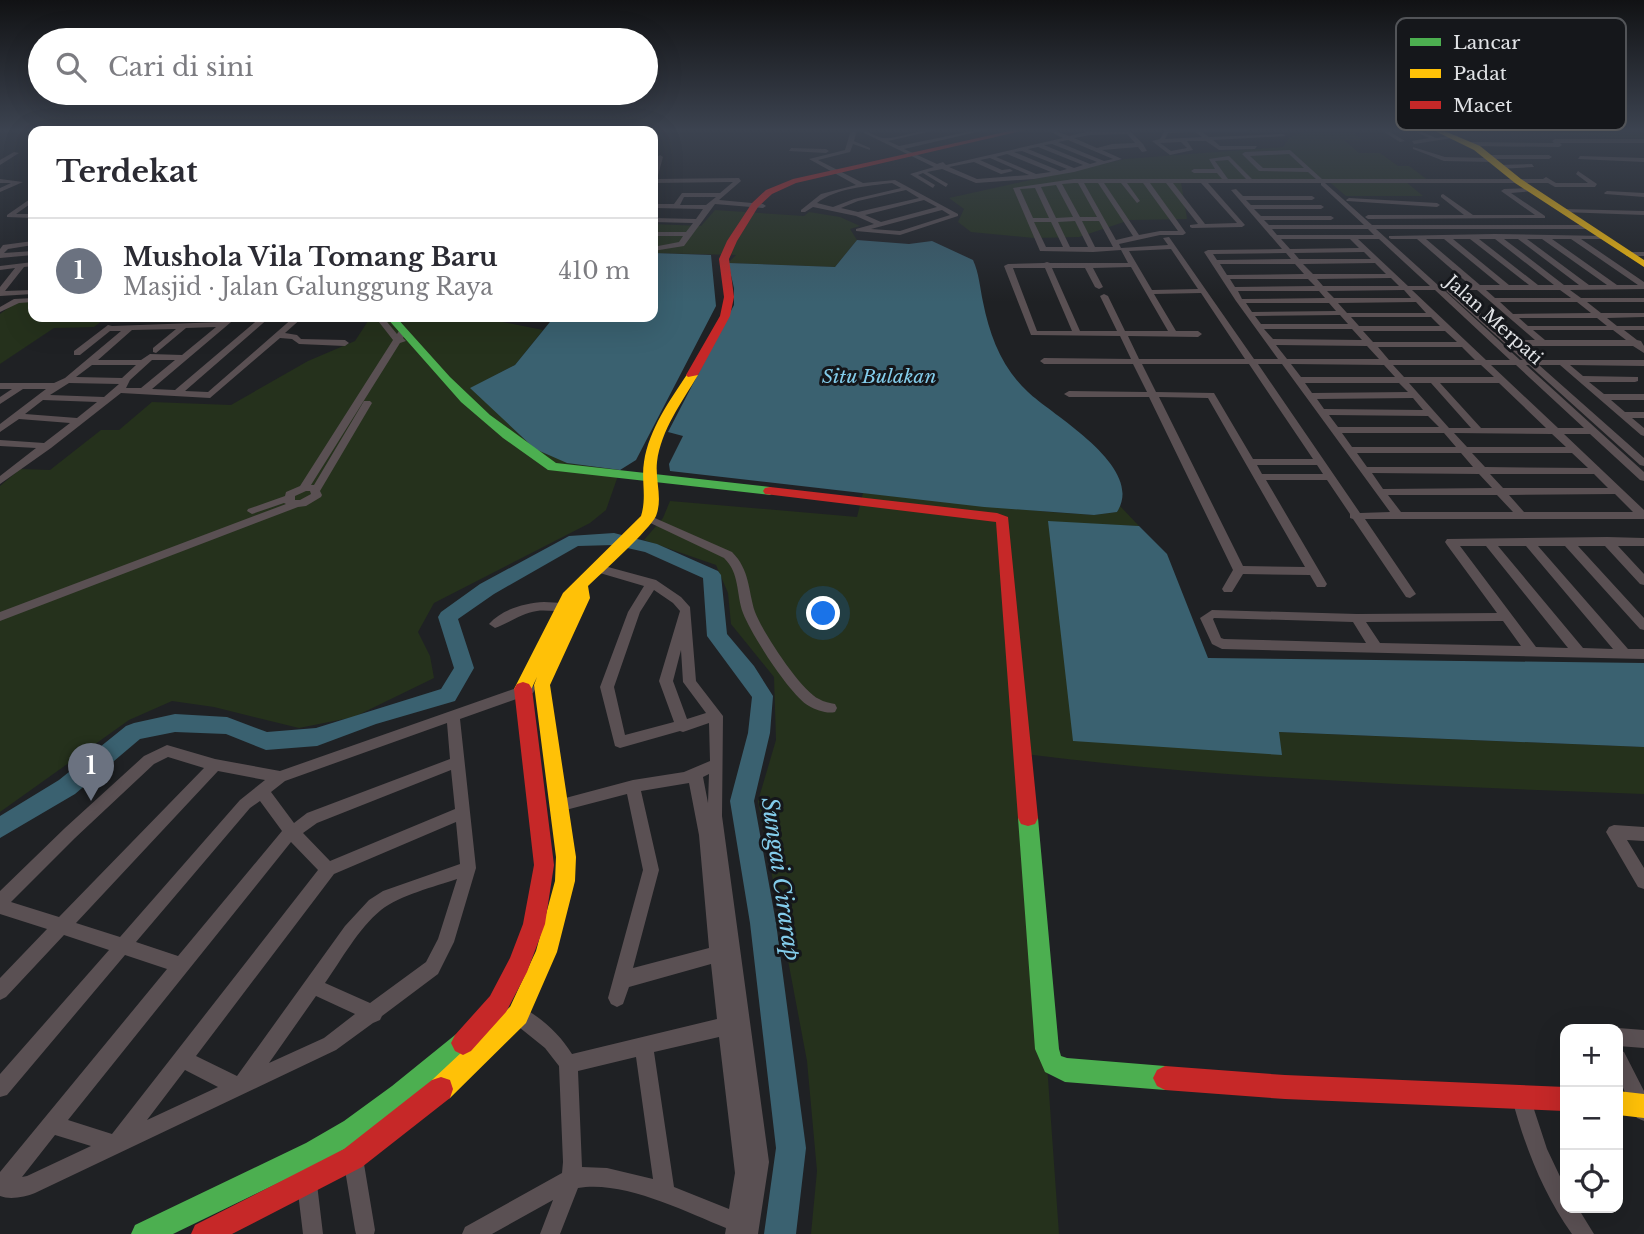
<!DOCTYPE html>
<html lang="id">
<meta charset="utf-8">
<style>
body{margin:0;font-family:"Libre Baskerville",serif;background:#f2f2f3;color:#2b2b33}
.controls{position:absolute;right:21px;bottom:21px;display:grid;overflow:hidden;border-radius:14px;box-shadow:0 7px 28px #0002}
.controls button{width:63px;height:63px;display:grid;place-items:center;padding:0;border:0;border-bottom:2px solid #e1e1e2;background:#fff;color:#2b2b33;font:35px sans-serif}
.you{position:absolute;left:824px;top:614px;width:24px;height:24px;margin:-18px;border:5px solid #fff;border-radius:50%;background:#1a73e8;box-shadow:0 0 0 10px #1a73e833}
.badge{display:grid;place-items:center;width:46px;height:46px;border-radius:50%;background:#7c3aed;color:#fff;font-size:23px;font-weight:700}
.pin{position:absolute;translate:-50% -58px;filter:drop-shadow(0 2px 4px #0008)}
.pin::after{content:'';position:absolute;top:37px;width:24px;height:21px;background:inherit;clip-path:polygon(0 0,100% 0,50% 100%)}
.list{margin:0;padding:0;list-style:none}
h2{display:flex;justify-content:space-between;align-items:center;height:91px;margin:0;padding:0 28px;font-size:30px}
h2 small{font-size:23px;font-weight:400;color:#7c7c81}
.list li{display:grid;grid-template-columns:46px 1fr auto;gap:21px;align-items:center;box-sizing:border-box;height:105px;padding:0 28px;border-top:2px solid #e1e1e2}
.list b{display:block;font-size:26px;white-space:nowrap}
.list p{margin:0;font-size:23px;white-space:nowrap;color:#7c7c81}
.list em{font-size:23px;font-style:normal;color:#7c7c81}
.icon{flex:none;width:38px;height:38px;fill:none;stroke:currentColor;stroke-width:2;stroke-linecap:round;stroke-linejoin:round}
.map{position:relative;flex:none;width:1644px;height:1234px;overflow:hidden}
.search{position:absolute;background:#fff;box-shadow:0 7px 28px #0002;left:28px;top:28px;width:630px;height:77px;display:flex;align-items:center;gap:18px;box-sizing:border-box;padding:0 24px;border-radius:38px;color:#7c7c81;font-size:26px}
.panel{position:absolute;background:#fff;box-shadow:0 7px 28px #0002;left:28px;top:126px;width:630px;height:196px;border-radius:14px}
.map>svg:first-child{display:block}
.green{fill:#25311c}
.water{fill:#3a6170}
.lines{fill:none;stroke-linecap:round;stroke-linejoin:round}
.river{fill:#3a6170;fill-rule:evenodd}
.street{fill:#5a5053;fill-rule:evenodd}
.fast{fill:#4caf50;fill-rule:evenodd}
.slow{fill:#ffc107;fill-rule:evenodd}
.jam{fill:#c62828;fill-rule:evenodd}
.labels{text-anchor:middle;stroke-width:6;stroke-linejoin:round;paint-order:stroke}
.far-street-label{font-size:18px;fill:#e0e2e5;stroke:#15171b}
.far-water-label{font-size:19px;font-style:italic;fill:#83ccea;stroke:#15171b}
.water-label{font-size:23px;font-style:italic;fill:#83ccea;stroke:#15171b}
.key{fill:#15171b;stroke:#525458;stroke-width:2}
.key-label{font-size:19px;fill:#e0e2e5}
</style>
<div class="map">
<svg width="1644" height="1234" viewBox="0 0 1644 1234">
<rect width="100%" height="100%" fill="#1f2124"/>
<path class="green" d="M117,130H393L114,131Z
M1313,130H1361L1354,132L1362,140H1344L1359,153H1380L1398,166H1409L1428,180L1405,181L1423,196H1346L1327,180L1181,182L1187,219L1130,220L1079,237L1034,238L971,232L958,222L964,209L949,198L1125,159L1283,147L1290,137Z
M1488,130H1632L1644,136V139Z
M715,210L804,216L809,212L840,217L860,226L850,229L857,240L835,267L728,263L736,255L653,253V224L701,226Z
M33,301V317H107L94,327L54,328L0,364V314L16,302Z
M325,317H478L543,330L515,365L471,388L567,463L620,470L606,510L590,523L434,603L418,632L430,656L434,678L354,717L299,728L214,707L172,701L129,720L0,812V486L20,469L50,470L101,430H119L152,402L231,405L308,361L355,341L368,321L323,319Z
M863,493L1050,512L1094,515L1117,512L1120,506L1139,526L1049,522L1282,755L1278,732L1644,747V794C1438,786 1230,780 1025,754L1059,1234H811L817,1171L807,1061L758,801L776,740L774,677L731,624L728,593L716,565L644,540L663,518L670,501L857,517Z"/>
<path class="water" d="M857,240L909,244L932,241L973,260C979,273 980,288 983,302C990,337 1002,368 1028,392C1053,416 1146,467 1117,512L1094,515L984,507L670,471L669,464L683,436L668,432L734,305V288L728,263L835,267Z
M653,253L711,255L716,306L636,460L620,470L567,463L535,449L470,388L515,365L554,317H653Z
M1048,521L1139,526L1167,554L1208,658L1644,663V747L1279,732L1282,755L1073,741Z"/>
<g class="lines">
<path class="river" d="M614,533L657,544L718,571L721,575L727,634L754,666L773,696L770,733L754,801L776,923L806,1148L796,1234H764L776,1148L750,923L730,801L748,733L752,697L707,636L703,578L645,552L614,545L578,546L494,594L458,619L474,668L455,701L376,724L317,746L266,750L226,734L175,732L140,739L75,794L0,838V816L59,780L126,726L134,723L175,714L227,717L267,732L316,728L441,689L454,668L438,617L441,612L480,584L569,536Z"/>
<path class="street" d="M600,130H604L605,131H599Z
M851,130H857L854,141L870,148V150L853,144L850,152L818,160L863,183L895,180L958,214V216L900,235L856,231V229L874,224L856,216L813,207L805,212H801V210L821,194L856,185L809,159L845,150ZM892,183L901,188L854,199L833,207L817,203C836,188 868,186 892,183ZM906,190L919,198L858,212L841,208L858,201ZM924,200L937,207L881,222L865,215ZM942,210L950,215L900,231L871,229Z
M858,130C868,129 875,138 885,138C902,138 919,129 936,130L888,141L899,146L977,130H985L904,149L937,164L943,162L946,165L1063,138L1047,130H1053L1069,136L1090,131L1129,130L1143,144L1147,151L1142,152L1138,147L1102,150L1122,159L1074,172L1034,179L976,183L942,169L927,172L948,184L946,187L923,173L918,175L935,185L933,188L910,174L934,167ZM1127,134L1135,143L1112,144L1097,148L1074,138L1090,135ZM1068,140L1113,159L1104,161L1058,142ZM1052,144L1097,162L1090,164L1044,145ZM1038,147L1083,165L1074,168L1028,149ZM1022,151L1067,169L1060,171L1014,152ZM1007,154L1051,172L1036,174L996,157ZM990,158L1029,175L977,179L949,167L974,162L1001,174L1013,171L1010,169L1002,170L980,160Z
M1165,130H1248L1245,132H1202L1209,137L1283,134L1286,136L1213,140L1220,146H1257L1255,149L1219,150L1206,141H1187L1193,150L1170,155L1152,141L1160,139ZM1195,132L1202,137L1165,139L1168,133ZM1181,142L1187,148L1171,151L1160,143Z
M1381,130H1387L1405,141L1400,142Z
M1412,130H1418L1436,138L1456,135L1459,137L1414,144L1412,141L1429,138Z
M1555,139H1644V143H1560L1562,145L1559,147L1471,146L1468,144L1471,142L1554,143L1552,141Z
M1413,147L1445,157L1488,158L1490,155H1549L1552,157L1549,159H1495L1493,162L1444,161L1413,149Z
M791,148L826,149L829,151L826,153L789,151Z
M1290,150L1322,179H1543L1546,177L1556,183H1588L1576,174L1578,171L1597,184L1595,187H1555L1548,183H1325L1372,225H1588L1591,227L1588,229H1376L1439,286L1445,284L1449,286H1471L1417,239H1391L1389,238V236L1495,234L1605,236V238L1603,239H1581L1644,282V289L1570,290L1581,298H1644V302H1587L1601,313H1644V317L1607,318L1617,326H1644V330H1624L1637,340L1641,341L1644,346V353L1633,346H1517L1533,360H1644V366L1570,365L1583,376L1638,377V381L1635,382H1589L1604,394H1644V400H1611L1625,412H1644V418H1632L1644,428V436L1641,435L1560,365H1539L1644,458V466L1640,465L1529,365H1526L1644,472V481L1640,480L1590,434H1564L1644,510V519H1365L1416,594L1410,598L1406,597L1353,519L1350,518V514L1327,480H1266L1327,584L1325,587H1317L1310,575L1243,574L1232,592H1224L1222,589L1233,570L1149,397H1069L1064,394L1069,391L1147,392L1133,364H1044L1040,361L1044,358L1131,359L1120,336L1031,335L1004,266L1008,264L1044,263L1047,262L1050,263H1128L1121,250L1093,252L1040,251L1013,188L1074,179H1222L1217,173H1194L1191,171L1194,169H1215L1209,159L1229,156L1252,179H1316L1308,172L1259,171L1242,154L1245,152ZM1289,154L1304,168H1263L1250,156ZM1228,160L1246,179H1228L1215,161ZM1074,183H1078L1097,217H1080L1062,184ZM1084,183H1098L1133,236L1116,240ZM1104,183H1121L1137,203L1140,201L1127,183H1143L1178,231H1160L1139,235ZM1150,183H1166L1198,224L1190,225V227L1192,228L1242,227L1245,225L1208,183H1321V185L1364,225H1269L1264,220H1331L1334,218L1331,216H1261L1254,209H1321L1324,207L1321,205H1251L1246,200H1312L1315,198L1312,196H1243L1236,189L1231,190L1282,249L1208,250L1204,252L1236,301L1278,359H1254L1169,237L1163,238L1168,245L1121,248L1119,244L1160,235H1183L1186,233ZM1173,183H1201L1237,223L1205,224ZM1056,185L1073,217L1056,218L1041,187ZM1035,188L1049,218H1033L1020,189ZM1075,221L1088,247H1070L1058,222ZM1082,221H1099L1113,247H1095ZM1034,222H1051L1063,247H1046ZM1272,229H1368L1374,235H1277ZM1281,239H1350L1359,248L1290,249ZM1358,239H1379L1430,286H1408ZM1426,239H1444L1500,285H1480ZM1453,239H1470L1529,285H1509ZM1479,239H1495L1554,285H1538ZM1504,239H1518L1579,285H1564ZM1527,239H1542L1607,285H1589ZM1552,239H1571L1638,285H1617ZM1171,249L1198,289L1152,290L1129,251ZM1364,252L1371,259H1299L1294,253ZM1286,253L1291,259L1217,260L1213,254ZM1375,263L1386,274H1313L1303,264ZM1220,264H1295L1304,274L1227,275ZM1131,267L1168,331H1125L1108,296L1104,294L1100,296L1117,331H1080L1052,268H1085L1095,287L1099,289L1103,287L1093,268ZM1013,268H1045L1072,331H1037ZM1391,278L1399,286H1323L1317,279ZM1230,279H1308L1315,286L1235,287ZM1404,290L1411,298H1334L1327,291ZM1412,290H1435L1510,360H1486ZM1444,290H1445L1523,360H1520ZM1454,290H1477L1535,340H1511ZM1486,290H1560L1571,298H1495ZM1238,291H1319L1325,298L1242,299ZM1201,293L1245,359H1139L1128,336L1198,337L1202,334L1198,331H1176L1154,294ZM1416,302L1426,313H1347L1338,303ZM1500,302H1577L1591,313L1513,314ZM1246,303H1329L1336,311L1252,312ZM1340,315L1348,324H1261L1255,316ZM1351,317H1431L1440,326H1359ZM1519,318H1597L1607,326H1528ZM1264,329H1352L1362,340L1273,339ZM1533,330H1613L1626,340H1545ZM1363,331H1445L1457,342H1373ZM1276,345L1367,346L1379,359H1287ZM1378,347H1462L1475,360H1389ZM1142,364H1249L1313,459H1253L1214,393L1156,392ZM1258,364H1282L1390,512L1360,513ZM1291,364L1384,365L1395,377H1301ZM1393,365H1481L1494,377H1404ZM1491,365H1516L1584,428H1558ZM1305,383H1399L1408,392L1312,393ZM1409,383H1431L1471,428H1449ZM1440,383H1499L1546,428H1481ZM1159,397L1208,398L1305,567L1243,566ZM1413,398L1423,410L1324,409L1317,399ZM1329,415L1428,416L1439,427H1338ZM1342,433H1444L1456,447H1352ZM1454,433L1552,434L1566,447H1467ZM1357,453H1461L1473,467H1367ZM1472,453H1572L1588,468L1485,467ZM1257,465H1317L1323,474H1262ZM1372,473L1479,474L1492,488L1383,489ZM1490,474H1594L1608,488H1503ZM1615,494L1633,512H1524L1509,495ZM1388,495H1497L1513,512H1401Z
M14,152L19,153L0,165V160Z
M660,155L663,157L657,179L739,178L741,181L719,200L763,204L766,206L763,208L715,204L684,246L653,251V247L679,242L683,236H653V232H686L693,223L653,222V218L696,219L703,209L653,208V204H674L682,193H720L733,182L653,183V171L657,157ZM684,197H716L706,205H680Z
M1580,156L1644,158V162L1578,159Z
M1532,164L1534,167L1499,169L1496,167L1499,165Z
M0,179L23,182L0,192V188L11,183H0Z
M1532,188L1535,190L1534,191L1511,193L1545,216V218L1368,219L1365,217L1368,215H1464L1441,197V195L1443,194L1473,215H1535L1501,191L1504,189Z
M1607,191L1644,193V197L1605,194L1604,193Z
M33,197V202L16,214H33V218L7,217V215Z
M1349,198L1437,203L1440,205L1437,207L1347,201L1346,200Z
M1564,209L1644,211V215L1562,212L1561,211Z
M33,241V245L8,249L4,253L33,251V255L0,258V249L3,245Z
M1626,252H1644V256H1626Z
M33,262V266L24,267L5,291L33,290V294L0,296V287L15,268L0,270V266Z
M33,298V302L19,303L0,312V307L14,299Z
M228,317H237L152,389L175,390L261,317H270L185,391L208,392L294,317H303L285,333L297,335L301,339L345,340L349,343L345,346L299,344L292,339L280,338L210,398L121,393L51,448L0,484V476L36,448L0,446V440L44,443L70,423L19,419L0,432V424L46,389H23L0,404V397L12,389H0V383H54L65,378L121,331H110L80,355H74V351L108,325L112,326L222,322ZM216,327L182,355L150,354L141,360H98L132,330L176,329L153,348V352L156,353L186,328ZM152,360H175L141,388H126L130,380ZM92,365H136L122,378L76,377ZM69,383L119,384L104,397L50,395ZM43,400L97,402L77,418L25,414Z
M375,317H383L397,334L400,329H406L407,331L403,338L406,341L400,343L311,485H314L364,401H370L372,403L320,491L322,495L321,497L306,506L298,507L0,621V612L286,504L284,503L252,514L247,511L248,509L285,496L286,492L300,486L393,340ZM306,491H310L311,494L300,500H295V496Z
M648,515L732,552C750,570 748,590 755,612C762,631 801,691 819,699C824,702 830,703 835,704L837,708L835,712C827,714 816,710 809,706C790,695 751,634 743,613C736,594 740,573 724,558L644,520L643,518L644,516Z
M1607,537L1644,538V546H1618L1644,574V585L1640,584L1605,546H1578L1644,618V630L1640,629L1565,546H1538L1628,649H1644V659L1222,649L1212,644L1200,618L1212,610L1357,614L1497,613L1447,545L1445,542L1447,539ZM1460,546H1486L1568,648L1536,647ZM1498,546H1526L1613,649L1583,648ZM1214,618L1353,622L1366,643L1224,639L1221,638L1213,619ZM1503,621L1521,646L1380,643L1366,622Z
M597,564L656,580L681,597L690,607L696,681L723,716L722,816L769,1162L758,1234H725L726,1228C684,1211 623,1180 578,1188L560,1234H540L553,1200L492,1234H462L465,1227L562,1173L563,1162L559,1066L545,1048L509,1019L506,1013L509,1007L515,1004C538,1014 559,1033 572,1054L717,1019L711,964L629,987L623,1004L617,1007L611,1004L608,998L643,870L627,794L558,812L553,810L551,806L553,802L558,800L633,780L684,772L710,761L709,723L683,732L680,731L620,748L615,746L600,687L628,612L644,586L593,571L591,568L593,565ZM654,590L673,603L680,611L659,681L674,722L625,735L614,687L640,612ZM681,650L683,682L706,713L687,719L673,681ZM709,774L708,803L703,777ZM689,783L699,835L709,948L633,968L659,870L641,791ZM719,1037L735,1173L729,1209L674,1187L654,1052ZM636,1057L653,1179L607,1168L582,1167L578,1071Z
M544,602L563,603L569,607C561,614 547,609 537,611C521,613 510,623 495,628L489,624C502,609 525,603 544,602Z
M528,684L533,685L535,689L533,693L460,719L476,868L454,942L438,974L382,1016L380,1020L373,1023L336,1050L35,1193C25,1197 10,1200 0,1196V1172L167,969L125,955L7,1095L0,1097V1074L109,950L64,935L6,997L0,1000V978L47,929L0,914V891L65,828L144,756L167,745L215,759L280,771ZM447,723L450,759L307,813L294,823L271,792L285,781ZM168,757L204,768L59,917L11,902L75,838L154,764ZM451,770L455,809L330,861L303,833L317,823ZM218,771L265,780L240,800L120,937L76,923ZM260,801L282,831L178,956L136,942L250,808ZM456,822L460,864L383,891L369,900L345,926L237,1076L196,1056L334,874ZM291,842L318,870L112,1134L68,1120ZM457,879L438,939L426,962L370,1003L325,983C342,959 358,929 381,910C400,895 434,887 457,879ZM316,996L355,1014L324,1038L269,1063ZM185,1070L218,1087L147,1120ZM55,1135L91,1146L27,1176L22,1177Z
M1614,825L1644,827V841L1627,840L1644,868V889L1638,887L1606,832L1609,827Z
M1618,1028L1644,1030V1048L1618,1046V1029H1615Z
M1618,1049L1624,1052L1644,1091V1121L1637,1118L1618,1077Z
M1520,1086L1527,1088L1547,1149L1565,1187V1208H1578L1594,1234H1572C1542,1192 1524,1144 1511,1095L1513,1088Z
M353,1148L360,1151L363,1158L375,1230L374,1234H356L355,1230L343,1158L346,1151Z
M307,1174L314,1177L317,1184L323,1234H303L297,1184L300,1177Z"/>
<path class="fast" d="M386,317H396L450,377L490,415L556,463L770,487L777,491L770,495L548,470L503,438L461,402Z
M1028,810L1035,812L1038,818L1059,1049L1061,1056L1067,1058L1165,1066L1173,1070L1177,1078L1173,1086L1165,1090L1065,1082L1045,1072L1035,1049L1018,818L1021,812Z
M463,1031L471,1035L475,1043L471,1051L410,1104L362,1139L324,1161L173,1234H131L135,1225L306,1143L344,1121L392,1086L455,1035Z"/>
<path class="slow" d="M341,130H352L353,131H341Z
M1433,130H1442L1480,146L1521,179L1644,260V267L1515,183L1474,150Z
M692,372L698,375C682,402 661,430 657,462C655,481 663,498 656,516C650,529 602,573 588,586L590,598L550,685L576,857L575,881L557,952L526,1023L450,1098L441,1101L432,1098L429,1089L432,1080L510,1007L536,951L555,881L556,857L534,685L537,677L529,694H517L514,689L563,593L641,516C647,497 641,480 644,462C649,429 670,400 688,373Z
M1618,1091L1644,1094V1118L1618,1115Z"/>
<path class="jam" d="M1014,130H1026L796,183L772,194L758,207L737,241L729,259L734,297L730,316L698,375L688,377L686,375L720,316L724,297L719,259L727,241L752,203L766,190L793,179Z
M770,487L997,513L1008,517L1038,818L1035,824L1028,826L1021,824L1018,818L996,522L765,494L763,491L765,488Z
M523,682L529,684L532,689L554,865L545,924L527,972L506,1012L471,1051L463,1055L455,1051L451,1043L455,1035L490,996L510,958L523,924L534,865L514,689L517,684Z
M1165,1066L1285,1075L1565,1087V1111L1285,1099L1165,1090L1157,1086L1153,1078L1157,1070Z
M441,1077L450,1080L453,1089L450,1098L362,1167L232,1234H191L195,1225L344,1149L432,1080Z"/>
</g>
<linearGradient id="sky" x2="0" y2="1"><stop stop-color="#111214"/><stop offset="0.43" stop-color="#3c4350"/><stop offset="1" stop-color="#3c4350" stop-opacity="0"/></linearGradient>
<rect width="1644" height="302" fill="url(#sky)"/>
<g class="labels">
<g class="far-street-label">
<text transform="translate(1494 320) rotate(42)" y="6">Jalan Merpati</text>
</g>
<g class="far-water-label">
<text x="879" y="383">Situ Bulakan</text>
</g>
<g class="water-label">
<text transform="translate(781 879) rotate(82)" y="8">Sungai Cirarap</text>
</g>
</g>
<rect x="1396" y="18" width="230" height="112" rx="10" class="key"/>
<rect x="1410" y="38" width="31" height="8" fill="#4caf50"/>
<rect x="1410" y="69" width="31" height="9" fill="#ffc107"/>
<rect x="1410" y="101" width="31" height="8" fill="#c62828"/>
<g class="key-label">
<text x="1453" y="49">Lancar</text>
<text x="1453" y="80">Padat</text>
<text x="1453" y="112">Macet</text>
</g>
</svg>
<div class="controls">
<button>+</button>
<button>−</button>
<button><svg class="icon" aria-label="locate" viewBox="0 0 24 24"><circle cx="12" cy="12" r="6"/><path d="M12 2v4M12 18v4M2 12h4M18 12h4"/></svg></button>
</div>
<div class="you"></div>
<div class="pin badge" style="left:91px;top:801px;background:#6b7280">1</div>
<div class="search"><svg class="icon" aria-label="search" viewBox="0 0 24 24"><circle cx="10" cy="10" r="6"/><path d="M15 15l6 6"/></svg>Cari di sini</div>
<section class="panel">
<h2>Terdekat<small></small></h2>
<ul class="list">
<li><span class="badge" style="background:#6b7280">1</span><div><b>Mushola Vila Tomang Baru</b><p>Masjid · Jalan Galunggung Raya</p></div><em>410 m</em></li>
</ul>
</section>
</div>
